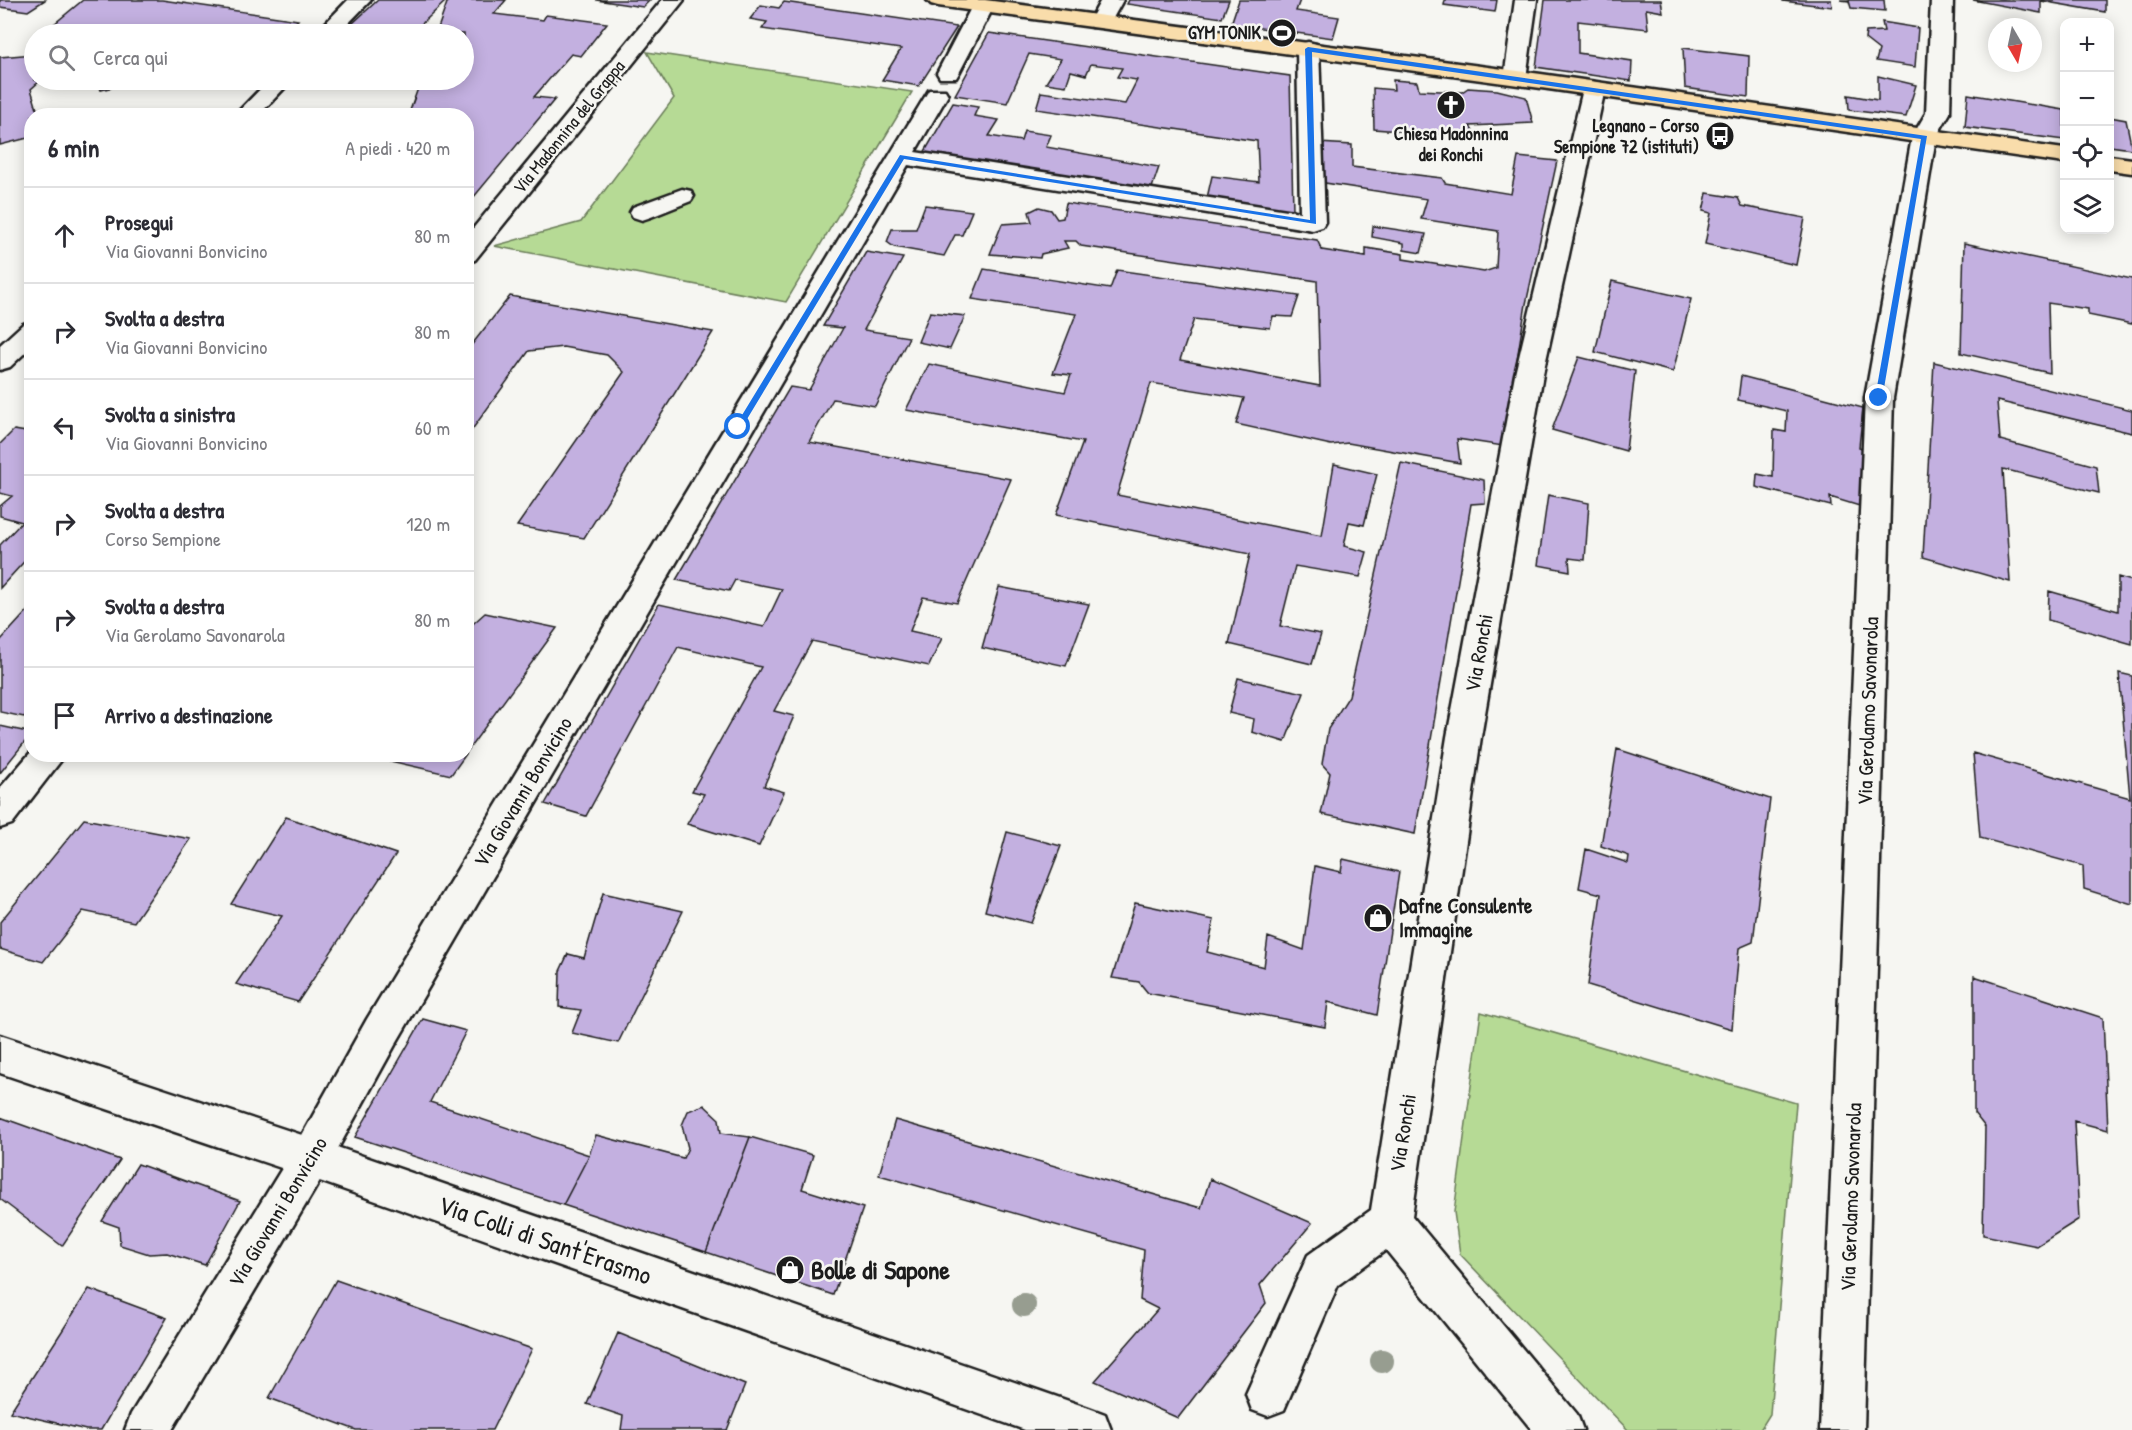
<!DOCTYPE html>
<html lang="it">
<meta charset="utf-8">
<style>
body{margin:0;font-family:"Patrick Hand",sans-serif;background:#f2f2f3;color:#2b2b33}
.controls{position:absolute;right:18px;top:18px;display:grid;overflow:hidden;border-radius:12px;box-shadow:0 3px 15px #0003}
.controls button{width:54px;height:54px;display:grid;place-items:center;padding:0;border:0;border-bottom:2px solid #e1e1e2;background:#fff;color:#2b2b33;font:30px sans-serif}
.compass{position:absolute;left:1988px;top:18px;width:54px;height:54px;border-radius:50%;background:#fff;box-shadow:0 3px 15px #0003;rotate:171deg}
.stop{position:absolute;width:18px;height:18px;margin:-14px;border:4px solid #1a73e8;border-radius:50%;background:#fff}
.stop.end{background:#1a73e8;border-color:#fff;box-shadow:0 2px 6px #0008}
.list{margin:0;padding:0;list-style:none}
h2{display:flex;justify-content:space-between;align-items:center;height:78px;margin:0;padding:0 24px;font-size:26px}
h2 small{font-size:20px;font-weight:400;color:#7c7c81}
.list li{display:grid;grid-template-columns:39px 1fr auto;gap:18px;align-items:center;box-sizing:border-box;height:96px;padding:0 24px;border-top:2px solid #e1e1e2}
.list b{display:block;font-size:22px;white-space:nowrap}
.list p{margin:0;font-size:20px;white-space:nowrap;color:#7c7c81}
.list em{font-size:20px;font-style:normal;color:#7c7c81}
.icon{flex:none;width:33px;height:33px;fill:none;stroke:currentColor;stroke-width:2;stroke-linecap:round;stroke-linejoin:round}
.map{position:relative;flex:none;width:2132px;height:1430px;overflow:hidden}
.search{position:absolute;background:#fff;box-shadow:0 3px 15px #0003;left:24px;top:24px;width:450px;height:66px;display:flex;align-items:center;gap:15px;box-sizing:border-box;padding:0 21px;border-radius:33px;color:#7c7c81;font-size:22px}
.panel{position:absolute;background:#fff;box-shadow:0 3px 15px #0003;left:24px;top:108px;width:450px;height:654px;border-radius:24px}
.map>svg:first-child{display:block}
.green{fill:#b6da95;stroke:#697b58;stroke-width:1.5}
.building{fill:#c3b0e0;stroke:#1c1c1c;stroke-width:1.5}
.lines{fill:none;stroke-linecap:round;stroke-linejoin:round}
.street-casing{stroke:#1c1c1c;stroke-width:5}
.secondary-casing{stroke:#1c1c1c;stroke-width:5}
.primary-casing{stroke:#1c1c1c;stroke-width:5}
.street{fill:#f6f6f2;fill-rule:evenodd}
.secondary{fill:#f6f6f2;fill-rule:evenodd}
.primary{fill:#f9ddab;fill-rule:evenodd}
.tree{fill:#979d90}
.route{fill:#1a73e8}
.labels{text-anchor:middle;stroke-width:5;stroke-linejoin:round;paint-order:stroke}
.far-poi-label{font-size:18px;font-weight:bold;fill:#1c1c1c;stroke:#f6f6f2;text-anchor:end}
.far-street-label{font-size:18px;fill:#1c1c1c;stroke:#f6f6f2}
.street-label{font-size:21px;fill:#1c1c1c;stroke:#f6f6f2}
.poi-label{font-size:21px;font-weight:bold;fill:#1c1c1c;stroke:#f6f6f2;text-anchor:start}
.near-street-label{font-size:26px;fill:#1c1c1c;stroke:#f6f6f2}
.near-poi-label{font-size:26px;font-weight:bold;fill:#1c1c1c;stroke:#f6f6f2;text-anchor:start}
</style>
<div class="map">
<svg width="2132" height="1430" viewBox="0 0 2132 1430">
<rect width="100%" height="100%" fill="#f6f6f2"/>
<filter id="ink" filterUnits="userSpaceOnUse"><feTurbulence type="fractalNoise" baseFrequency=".0167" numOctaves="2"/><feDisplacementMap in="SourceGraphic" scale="12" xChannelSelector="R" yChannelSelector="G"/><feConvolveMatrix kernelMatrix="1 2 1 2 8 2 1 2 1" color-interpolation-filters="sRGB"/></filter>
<g filter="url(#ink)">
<path class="green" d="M647,52L912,92L786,302L494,246L581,222L674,98Z
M1481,1012L1796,1103L1770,1414L1760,1430H1628L1460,1254L1454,1212Z"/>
<path class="building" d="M0,0H45L28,11L0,7Z
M83,0H162L298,20L284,34H114L90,32L87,34H42Z
M378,0H447L411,34H341Z
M448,0H506L494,14L543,20L546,15L607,23L581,56L571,54L534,97L555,99L468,204L466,116H408L421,80H464V34H436Z
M596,0H650L643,7Z
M1129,0H1229L1222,18L1127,4Z
M1239,0H1300L1296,11L1339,17L1333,38L1231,24Z
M1445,0H1497L1495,12L1444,5Z
M1545,0H1661L1663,12L1646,9L1648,29L1578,21V53L1632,61L1631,81L1536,67Z
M1783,0H1831L1832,7L1783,1Z
M1840,0H1884L1885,11L1851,8L1849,1Z
M1973,0H2105V12L2041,1V13Z
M784,2L957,27L919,86L882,80L901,49L762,29L767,22L750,19L761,5L779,8Z
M1882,22L1918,28L1915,67L1876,61L1879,50L1865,39L1866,32L1884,31Z
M989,33L1290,76L1293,211L1207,198L1212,176L1259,182L1257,141L1036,109L1041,92L1125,104L1137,80L1117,77L1122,68L1091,64L1086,75L1071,71L1066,86L1046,83L1061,59L1029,54L1007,103L955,95Z
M1683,48L1749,56L1748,97L1685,88Z
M34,54V80H41L31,89L39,116H32V137L0,145V57Z
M1878,76L1916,85L1906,117L1849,110L1848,95L1878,100Z
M97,80H140L101,90Z
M1393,80L1417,82L1419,90L1462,92L1468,88L1497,90L1526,97L1533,123L1470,126L1476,137L1374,129L1373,88L1394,90Z
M1968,94L2064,110V140L1965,127Z
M953,103L978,107L974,116L999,120L989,136L1021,141L1024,131L1051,135L1046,147L1159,167L1152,188L924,153Z
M2110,117L2126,120L2132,149L2110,146Z
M1318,143L1352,145V167L1442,178L1445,183L1511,194L1518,157L1557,161L1526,304L1503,446L1457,439L1460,463L1348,443L1331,445L1236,424L1244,398L1151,383L1117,495L1322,536L1334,464L1377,474L1364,525L1349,522L1344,546L1367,552L1360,577L1295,566L1280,626L1321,634L1312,664L1229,644L1250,554L1056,515L1083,442L906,410L929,364L1065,392L1071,375L1053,373L1076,314L972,299L984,269L1110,289L1117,270L1299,296L1292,317L1273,316L1270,328L1194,319L1180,360L1320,386L1317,281L1081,246L1076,241H1064L1068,248L1041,254L1040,258L990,254L1002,224L1032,222L1029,212L1039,207L1051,210L1057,219L1063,218L1066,203L1317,240L1322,250L1366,257V248L1403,254V259L1484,272L1496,268L1498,231L1421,219L1427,199L1319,182Z
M1707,193L1738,198L1742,206L1805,218L1796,265L1705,244L1711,213L1703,211Z
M925,205L972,211L962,235H955L944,256L894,247L887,242L892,229H916Z
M1373,226L1426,234L1421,253L1404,250V243L1372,237Z
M1964,243L2132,279V324L2088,315V309L2048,303L2050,373L1961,353Z
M866,252L903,258L864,330L909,337L875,406L833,399L809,442L1011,479L957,603L923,597L910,631L942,638L929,666L812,641L774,711L794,716L764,786L784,792L759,846L687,824L704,794L692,791L761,667L678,647L586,816L545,804L659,604L764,627L782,589L735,580L729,591L676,580L790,387L809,390L843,328L823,326Z
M1612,281L1691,299L1673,372L1595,352Z
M510,296L713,332L584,538L517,526L624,372L607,355L563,347L529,351L466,438V352Z
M930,312L965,316L950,349L918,342Z
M1579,357L1635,371L1626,451L1552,430Z
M1934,362L2132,410V433L1997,401L2000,440L2096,466L2099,493L2003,469L2010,582L1923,557Z
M1741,376L1863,408L1859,447L1867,450L1866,508L1830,497L1831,506L1756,487L1757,474L1773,477L1774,430L1786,432L1787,411L1738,400Z
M14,430L32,433V553L0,588V545L22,522L0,516V506L12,496L0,493V444Z
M1401,463L1484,480L1485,503L1471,504L1415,834L1321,814L1330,773L1322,764L1328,729L1349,696Z
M1548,495L1589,503L1585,560L1569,558L1570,571L1538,565Z
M2118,577L2132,581V644L2048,620L2049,591L2118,611Z
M999,587L1089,604L1066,666L982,648Z
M32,606V708L24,717L0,712V641Z
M485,613L557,628L466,753V630Z
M2119,673L2132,676V904L2084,889L2083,866L1980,838L1973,753L2130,798Z
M1238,678L1304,693L1285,742L1252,732L1254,719L1229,713Z
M0,726L32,733L0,773Z
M1617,749L1770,799L1753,942L1739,948L1732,1029L1588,985L1601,894L1579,888L1586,849L1628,863L1629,856L1601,846Z
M360,754H466L451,775Z
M286,817L396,854L298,1002L236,984L282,916L231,904Z
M84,819L191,839L134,922L83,911L43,962L0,949V922Z
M1007,832L1061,846L1031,923L985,911Z
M1343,859L1399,872L1377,1015L1328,1002L1325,1027L1148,993L1139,982L1112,978L1135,903L1214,920L1207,952L1264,967L1268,937L1304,950L1315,866L1341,872Z
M603,893L683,911L618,1043L572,1033L581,1010L559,1007L560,971L568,954L584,958Z
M1974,976L2103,1018L2108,1130L2074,1121L2079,1219L2037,1246L1983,1235L1985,1127L1974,1113Z
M423,1019L466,1031L430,1102L589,1155L563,1205L355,1137Z
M704,1105L719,1119L721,1133L750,1137L706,1252L563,1205L589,1155L596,1135L683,1158L688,1148L682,1125L688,1111Z
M0,1117L120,1160L62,1246L0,1199Z
M895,1120L1201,1208L1210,1179L1312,1223L1260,1285L1266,1303L1178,1418L1095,1381L1158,1309L1140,1300L1144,1250L879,1175Z
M750,1137L813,1155L802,1189L863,1208L833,1295L706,1252Z
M138,1164L240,1201L205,1265L167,1253L149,1254L120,1245L119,1227L102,1221Z
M336,1280L532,1349L492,1430H356L269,1398Z
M89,1289L167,1318L101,1430H86L10,1412Z
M618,1333L745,1385L727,1430H621L623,1416L587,1404Z"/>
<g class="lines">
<g class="street-casing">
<path id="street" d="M348,0H371L338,34H315Z
M662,0H684L475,260L466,262V237Z
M984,0L994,6L959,73L956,78H940L937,73L972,6L975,1Z
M1101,0H1123L1108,27H1092L1089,22Z
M1515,0H1537L1526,78L1523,83H1507L1504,78Z
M1931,0H1953L1950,113L1936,137L1893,398L1864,1430H1820L1865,398L1912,137L1926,113Z
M1308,42L1316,44L1319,49L1325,222L1322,227L1313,230L908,165L395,1045L325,1172L172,1430H125L131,1414L297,1144L367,1019L929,90H945L948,95L915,152L1300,212L1297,49L1300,44Z
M269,80H292L258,116H234Z
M1594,82L1602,84L1605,89L1543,374L1481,737L1412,1216L1577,1414L1583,1430H1532L1386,1250L1338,1285L1284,1410L1268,1416L1252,1410L1246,1394L1308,1255L1371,1210L1447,737L1515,374L1583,89L1586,84Z
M682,189L691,191L694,196L691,201L651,217L642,220L633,217L630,212L633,207Z
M32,321V346L10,367L0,370V345L23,324Z
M32,751V754H66L12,824L0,828V788Z"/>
</g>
<g class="secondary-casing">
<path id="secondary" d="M0,1035L311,1138L1089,1408L1105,1414L1111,1430H1025L311,1178L0,1073Z"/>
</g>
<g class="primary-casing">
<path id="primary" d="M927,0H985L1541,74L2064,149V163L1541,88L938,6L931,4Z
M2110,156L2132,159V173L2110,170Z"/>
</g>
<use href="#street" class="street"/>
<use href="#secondary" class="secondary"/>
<use href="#primary" class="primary"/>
</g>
<g class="tree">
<circle cx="1024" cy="1305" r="12"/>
<circle cx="1382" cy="1361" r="12"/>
</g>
</g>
<path class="route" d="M1308,47L1927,136L1882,400L1875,398L1921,139L1312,52L1316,224L904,159L741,429H736V425L900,155L1310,220L1305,49Z"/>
<defs>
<g id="stadium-disc" transform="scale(1.5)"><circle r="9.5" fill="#1c1c1c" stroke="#f6f6f2"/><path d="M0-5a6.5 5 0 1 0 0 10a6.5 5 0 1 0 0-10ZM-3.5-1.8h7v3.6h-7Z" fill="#fff"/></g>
<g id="church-disc" transform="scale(1.5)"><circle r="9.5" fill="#1c1c1c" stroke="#f6f6f2"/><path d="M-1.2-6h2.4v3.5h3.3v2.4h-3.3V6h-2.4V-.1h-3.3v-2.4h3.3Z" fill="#fff"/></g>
<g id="bus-disc" transform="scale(1.5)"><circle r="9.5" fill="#1c1c1c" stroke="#f6f6f2"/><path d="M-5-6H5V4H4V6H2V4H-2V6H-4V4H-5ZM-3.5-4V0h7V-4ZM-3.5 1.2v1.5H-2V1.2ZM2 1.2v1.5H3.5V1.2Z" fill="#fff"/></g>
<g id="shop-disc" transform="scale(1.5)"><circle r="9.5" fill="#1c1c1c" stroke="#f6f6f2"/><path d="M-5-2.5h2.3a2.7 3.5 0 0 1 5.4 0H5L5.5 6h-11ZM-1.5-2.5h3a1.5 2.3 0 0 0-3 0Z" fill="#fff"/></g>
</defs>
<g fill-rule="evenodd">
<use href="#stadium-disc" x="1282" y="33"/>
<use href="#church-disc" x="1451" y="105"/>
<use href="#bus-disc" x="1720" y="136"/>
<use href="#shop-disc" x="1378" y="918"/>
<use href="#shop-disc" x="790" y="1270"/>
</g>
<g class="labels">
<g class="far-poi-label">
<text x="1261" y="39">GYM TONIK</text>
<text x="1699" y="132">Legnano - Corso<tspan x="1699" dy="21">Sempione 72 (istituti)</tspan></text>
<text x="1451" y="140" text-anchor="middle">Chiesa Madonnina<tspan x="1451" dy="21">dei Ronchi</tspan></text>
</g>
<g class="far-street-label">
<text transform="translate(569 127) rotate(-51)" y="6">Via Madonnina del Grappa</text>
</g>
<g class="street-label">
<text transform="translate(1479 653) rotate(-80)" y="7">Via Ronchi</text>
<text transform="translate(1868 711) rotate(-88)" y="7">Via Gerolamo Savonarola</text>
<text transform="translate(523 792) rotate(-59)" y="7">Via Giovanni Bonvicino</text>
<text transform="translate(1403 1133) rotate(-81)" y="7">Via Ronchi</text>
<text transform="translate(1851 1197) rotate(-88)" y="7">Via Gerolamo Savonarola</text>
<text transform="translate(278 1212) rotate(-59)" y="7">Via Giovanni Bonvicino</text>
</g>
<g class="poi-label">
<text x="1399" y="913">Dafne Consulente<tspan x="1399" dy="24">Immagine</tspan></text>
</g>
<g class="near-street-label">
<text transform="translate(545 1240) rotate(19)" y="9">Via Colli di Sant'Erasmo</text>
</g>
<g class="near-poi-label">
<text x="811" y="1279">Bolle di Sapone</text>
</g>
</g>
</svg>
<div class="controls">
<button>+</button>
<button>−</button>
<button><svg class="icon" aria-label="locate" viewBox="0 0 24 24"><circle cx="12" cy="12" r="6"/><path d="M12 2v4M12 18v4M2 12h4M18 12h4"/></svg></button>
<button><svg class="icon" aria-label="layers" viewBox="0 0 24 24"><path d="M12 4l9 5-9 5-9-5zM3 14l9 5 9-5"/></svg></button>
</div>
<svg class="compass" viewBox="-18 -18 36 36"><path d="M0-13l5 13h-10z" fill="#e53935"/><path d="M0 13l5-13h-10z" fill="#7c7c81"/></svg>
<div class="stop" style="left:738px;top:427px"></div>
<div class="stop end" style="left:1879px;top:398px"></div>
<div class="search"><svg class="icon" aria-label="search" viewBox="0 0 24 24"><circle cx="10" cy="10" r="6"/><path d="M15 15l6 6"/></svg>Cerca qui</div>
<section class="panel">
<h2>6 min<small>A piedi · 420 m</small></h2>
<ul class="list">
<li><svg class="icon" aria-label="ahead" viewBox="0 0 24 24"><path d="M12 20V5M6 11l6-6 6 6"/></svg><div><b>Prosegui</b><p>Via Giovanni Bonvicino</p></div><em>80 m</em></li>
<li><svg class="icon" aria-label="right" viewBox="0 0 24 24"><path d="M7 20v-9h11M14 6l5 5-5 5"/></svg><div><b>Svolta a destra</b><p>Via Giovanni Bonvicino</p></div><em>80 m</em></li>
<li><svg class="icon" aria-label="left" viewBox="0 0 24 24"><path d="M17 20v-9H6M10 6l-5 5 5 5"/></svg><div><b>Svolta a sinistra</b><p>Via Giovanni Bonvicino</p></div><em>60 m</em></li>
<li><svg class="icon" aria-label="right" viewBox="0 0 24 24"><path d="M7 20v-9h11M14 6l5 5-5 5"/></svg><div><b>Svolta a destra</b><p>Corso Sempione</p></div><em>120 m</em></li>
<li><svg class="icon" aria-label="right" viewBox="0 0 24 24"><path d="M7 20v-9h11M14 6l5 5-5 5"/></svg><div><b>Svolta a destra</b><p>Via Gerolamo Savonarola</p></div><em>80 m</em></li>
<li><svg class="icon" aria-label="arrive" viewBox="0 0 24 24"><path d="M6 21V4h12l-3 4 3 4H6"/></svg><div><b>Arrivo a destinazione</b></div></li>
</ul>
</section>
</div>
